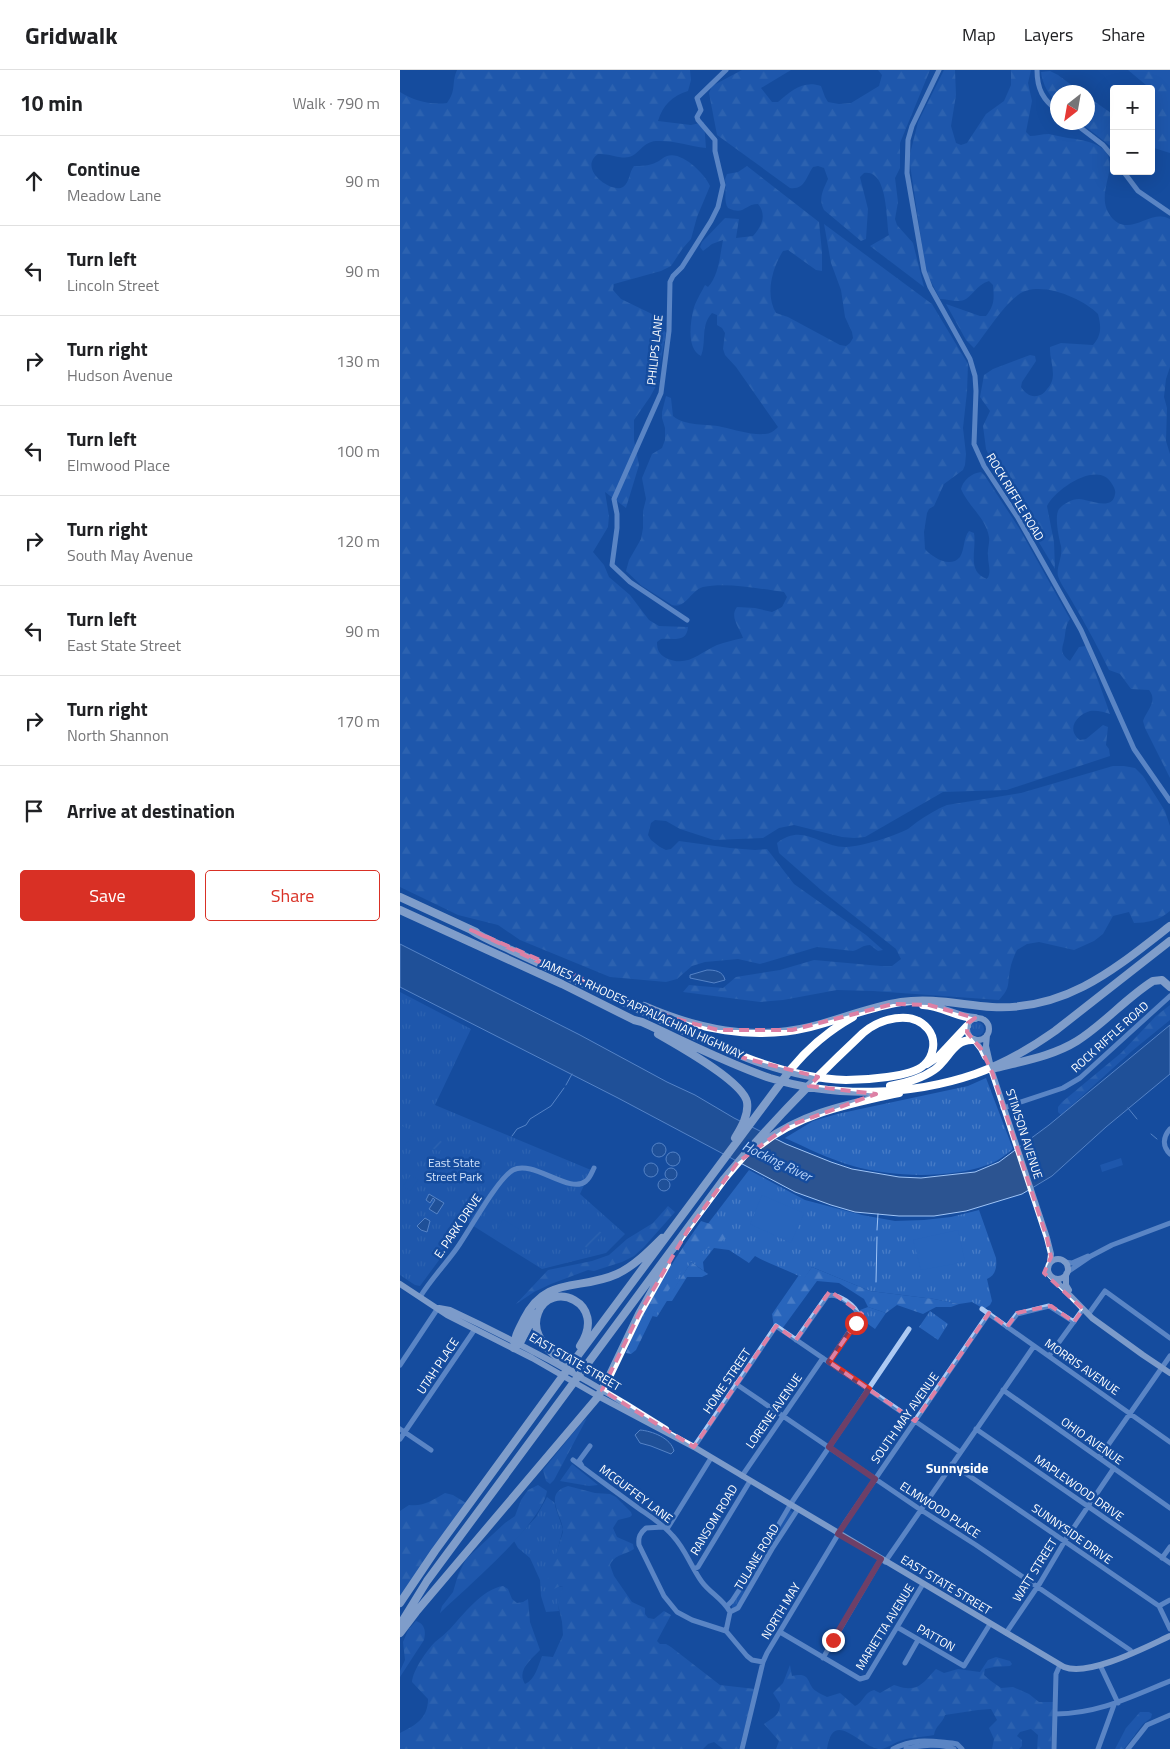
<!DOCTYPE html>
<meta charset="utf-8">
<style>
body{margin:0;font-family:"Titillium Web",sans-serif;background:#f2f2f2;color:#202124}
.controls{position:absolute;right:15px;top:15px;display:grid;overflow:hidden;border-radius:5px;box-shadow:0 5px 20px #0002}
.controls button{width:45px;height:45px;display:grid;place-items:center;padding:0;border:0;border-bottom:1px solid #e0e0e0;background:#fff;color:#202124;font:25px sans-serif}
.compass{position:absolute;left:650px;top:15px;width:45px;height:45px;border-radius:50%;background:#fff;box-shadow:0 5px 20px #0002;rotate:211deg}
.stop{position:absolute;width:15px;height:15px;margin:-11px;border:4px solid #d93025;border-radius:50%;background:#fff}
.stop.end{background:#d93025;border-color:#fff;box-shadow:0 1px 5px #0008}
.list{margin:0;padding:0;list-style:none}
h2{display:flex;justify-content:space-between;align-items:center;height:65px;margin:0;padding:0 20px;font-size:21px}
h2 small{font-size:16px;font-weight:400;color:#757577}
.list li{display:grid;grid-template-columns:32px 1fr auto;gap:15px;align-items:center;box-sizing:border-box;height:90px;padding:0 20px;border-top:1px solid #e0e0e0}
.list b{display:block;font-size:19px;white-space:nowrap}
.list p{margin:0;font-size:16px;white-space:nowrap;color:#757577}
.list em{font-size:16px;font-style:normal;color:#757577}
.actions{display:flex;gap:10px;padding:15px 20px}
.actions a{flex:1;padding:11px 0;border:1px solid #d93025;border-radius:5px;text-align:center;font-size:18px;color:#d93025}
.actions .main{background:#d93025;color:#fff}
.icon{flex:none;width:28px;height:28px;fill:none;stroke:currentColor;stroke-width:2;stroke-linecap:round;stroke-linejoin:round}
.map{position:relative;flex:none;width:770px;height:1679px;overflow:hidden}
header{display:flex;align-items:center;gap:30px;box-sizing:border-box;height:70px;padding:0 25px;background:#fff;border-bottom:1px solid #e0e0e0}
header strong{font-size:24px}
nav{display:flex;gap:28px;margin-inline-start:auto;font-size:18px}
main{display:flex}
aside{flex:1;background:#fff}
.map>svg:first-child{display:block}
.grass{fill:url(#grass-tufts)}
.forest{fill:url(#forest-firs)}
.garden{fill:url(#garden-furrows)}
.pitch{fill:#2865bc}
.water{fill:#2c5491;stroke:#9fc4f6}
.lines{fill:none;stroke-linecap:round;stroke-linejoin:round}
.stream{stroke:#9fc4f6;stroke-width:1}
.minor{stroke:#adcaf3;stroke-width:5}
.major{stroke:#f9fbff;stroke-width:6}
.highway{stroke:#fff;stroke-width:8}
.route{stroke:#d93025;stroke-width:6}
.marked{fill:none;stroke:#dd80a5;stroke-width:4;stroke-dasharray:10 6;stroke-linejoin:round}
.labels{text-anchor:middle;stroke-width:5;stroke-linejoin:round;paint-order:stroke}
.street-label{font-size:12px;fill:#fff;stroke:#154c9e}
.park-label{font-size:12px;fill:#d5e6fd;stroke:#154c9e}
.water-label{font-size:14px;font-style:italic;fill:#b9d4f9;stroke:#154c9e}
.neighbourhood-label{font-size:14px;font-weight:bold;fill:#fff;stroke:#154c9e}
</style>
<header>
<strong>Gridwalk</strong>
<nav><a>Map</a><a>Layers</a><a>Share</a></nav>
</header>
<main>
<aside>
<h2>10 min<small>Walk · 790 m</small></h2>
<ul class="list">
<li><svg class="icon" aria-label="ahead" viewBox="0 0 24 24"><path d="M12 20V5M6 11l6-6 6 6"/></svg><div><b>Continue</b><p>Meadow Lane</p></div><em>90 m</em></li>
<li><svg class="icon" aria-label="left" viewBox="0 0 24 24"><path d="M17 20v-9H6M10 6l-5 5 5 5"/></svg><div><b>Turn left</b><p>Lincoln Street</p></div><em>90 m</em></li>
<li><svg class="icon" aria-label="right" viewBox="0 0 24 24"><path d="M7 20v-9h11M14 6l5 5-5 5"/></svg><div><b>Turn right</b><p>Hudson Avenue</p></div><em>130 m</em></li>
<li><svg class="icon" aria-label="left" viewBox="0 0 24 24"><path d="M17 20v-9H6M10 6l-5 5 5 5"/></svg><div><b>Turn left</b><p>Elmwood Place</p></div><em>100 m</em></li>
<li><svg class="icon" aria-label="right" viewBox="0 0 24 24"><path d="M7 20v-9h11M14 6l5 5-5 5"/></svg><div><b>Turn right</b><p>South May Avenue</p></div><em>120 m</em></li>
<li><svg class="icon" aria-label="left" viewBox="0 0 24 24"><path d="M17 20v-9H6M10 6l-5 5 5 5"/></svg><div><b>Turn left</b><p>East State Street</p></div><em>90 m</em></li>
<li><svg class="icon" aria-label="right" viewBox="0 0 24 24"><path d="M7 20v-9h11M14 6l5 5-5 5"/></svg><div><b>Turn right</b><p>North Shannon</p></div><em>170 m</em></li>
<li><svg class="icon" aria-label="arrive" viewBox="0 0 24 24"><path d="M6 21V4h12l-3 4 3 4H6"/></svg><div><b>Arrive at destination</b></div></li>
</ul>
<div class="actions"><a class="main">Save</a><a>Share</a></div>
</aside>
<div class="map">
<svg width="770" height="1679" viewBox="0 0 770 1679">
<defs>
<pattern id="grass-tufts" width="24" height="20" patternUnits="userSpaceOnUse" patternTransform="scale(1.25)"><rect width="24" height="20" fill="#2865bc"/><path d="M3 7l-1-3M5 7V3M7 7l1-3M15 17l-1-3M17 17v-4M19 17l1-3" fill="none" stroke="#487cc6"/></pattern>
<pattern id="forest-firs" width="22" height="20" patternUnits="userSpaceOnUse" patternTransform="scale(1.25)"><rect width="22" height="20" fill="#2865bc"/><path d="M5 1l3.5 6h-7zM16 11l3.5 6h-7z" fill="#487cc6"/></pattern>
<pattern id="garden-furrows" width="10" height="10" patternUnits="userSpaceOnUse" patternTransform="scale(1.25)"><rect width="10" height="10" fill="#2865bc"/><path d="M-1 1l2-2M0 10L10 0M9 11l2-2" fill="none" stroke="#487cc6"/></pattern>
</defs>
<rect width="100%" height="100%" fill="#154c9e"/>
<path class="grass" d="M0,922L71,959L35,1035L191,1100L180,1124L225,1164L206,1183L142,1199L67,1152L20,1216L15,1215L0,1205Z
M570 959a7 7 0 1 1 14 0a7 7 0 1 1-14 0Z
M586,1008L613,1079C604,1086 597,1092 587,1095C549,1109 491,1107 453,1096C429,1089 407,1078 385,1068L413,1051L437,1044L568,1016Z
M349,1100L405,1130L462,1145L495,1151L524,1150L551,1147L579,1140L596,1188C597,1197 596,1205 587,1209L592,1231L590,1235L584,1239L572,1232L559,1234L534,1229L470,1221L412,1197L404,1209C387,1199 372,1196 355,1186L349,1193L329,1180L314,1178L303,1192L304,1201L291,1192L257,1247L252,1246L284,1185Z
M468,1237L486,1243L475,1259L461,1249L460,1240Z
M530,1241L548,1254L538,1270L519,1257Z
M147,1427L155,1433V1436L163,1459L156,1486L157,1516L163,1517C163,1525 157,1531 159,1541L146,1542L141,1526L140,1510L130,1488L118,1478L114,1471L136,1447Z
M390,1440L393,1443L338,1537L332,1539V1535Z"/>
<path class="forest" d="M57,0H290L291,10L288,21C272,26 263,35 258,51L291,55L304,52L306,78C289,76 273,70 256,71C242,72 239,85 229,87C220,89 208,83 198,84C177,99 212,124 223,117C230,112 229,102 234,96C241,96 250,96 257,92C260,91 263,87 267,86C282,81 305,104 310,116L297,147L291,169L283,178L271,196L261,201L214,214L213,220L221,229L252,244L266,263L256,316L250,327L234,350V370L239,395L226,438L205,422L209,446L208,457L193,482L204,495L209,507L230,525L249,550L259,556L288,557C287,573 273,568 261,569L257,572C257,580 259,584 266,588C287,598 299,583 317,575C325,572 334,570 343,568C340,558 329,547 337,537L355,538L372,542L382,537L387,527L384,522C360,519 327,512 303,517C290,521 286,539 272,535L242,516L226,501L229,490L241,469L243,458V441L246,429L242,408L252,384L262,378L265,370V358L262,348V342L266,326L271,328L273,346C286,357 306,353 322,357C336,360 350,365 365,364C370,364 374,361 378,357L336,297L325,285L323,279L325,263L322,258L317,255V245L312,243C300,256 307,271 301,286C287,279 290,255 293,241C295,232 301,223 305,215L308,217C319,205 320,185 323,170L312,174L303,181L300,177L302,172L325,148L339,149L336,168L353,166C362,156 367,145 358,134C344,134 345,146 328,138C323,130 327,119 325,109L327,104L338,102L347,96L419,152L422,182V201L416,200L388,180L383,181C372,198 365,225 376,243L388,247L440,275L446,276L450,273L453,268L452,262L445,247L441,220L431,193L424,154L532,234L568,294L567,322L563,358L566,384L565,395L563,400L544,414L534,436L529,439L527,443L524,462L525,479C532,487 550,499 560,487C565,479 563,468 569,461L574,463C577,479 566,502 587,509C592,502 588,495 588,486C587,480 590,473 589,467C586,448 568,436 561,419C563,410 572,403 581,402L585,406L619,458L670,549C666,555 666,558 665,565C664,576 657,582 670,591L679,577L686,576L710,644C704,642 697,640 690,641C676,645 666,660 680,670L686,669L703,655L708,657L706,675L709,679L710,686L607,720L543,722L465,767L454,768L442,767L394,755L379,758L363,768L314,770L280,759L266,751L255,750L251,753L248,765L251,770L260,777L266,780L271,779L279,771L330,778L355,780L367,779L394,814L466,865L483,880L478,881L470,875C463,875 460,879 453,881L417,877L360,894L338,889L305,892L292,896L277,909L266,912L210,907L120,870L98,855L58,845L0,817V22C15,31 29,35 47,33C57,19 51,14 57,0Z
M342,0H391L361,18L372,32H378C391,21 403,10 421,16L425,27L428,32L439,34L451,33L479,16L482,5L478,0H530L500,73V98L495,108L498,132L495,149L497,155L513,173L524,217L470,176L489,165C486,149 488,99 464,103L460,107L468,139L466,169L461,171L424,140C418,129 423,120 428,109L424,98L418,96L413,97C406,107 405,120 390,118L317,65L309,23L312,16Z
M544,0H555L556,25L551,56L556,73L561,75L567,73L586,44L604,31L611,15V0H631L628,13L632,31L626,62L630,66C636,66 642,64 649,64C655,65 661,67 668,68C747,77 684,119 713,149C731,167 751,138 770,149V297L766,309L764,327L767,338L766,371L770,384V708L745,658L743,651C747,640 758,631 749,620L731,619L720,604L709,600C698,577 686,555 673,533C669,525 661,515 658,506C656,497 663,487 661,476C659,468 654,446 659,439C663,434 672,429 679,429C688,429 713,442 715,424C716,421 714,417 712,414C699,389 655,419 647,436L654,472L655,499L599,406L586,379L583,356L590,341L580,327L584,305L593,299L630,285L635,286L636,291L622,312L621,317C625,323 630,327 637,326C642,325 644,323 647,319C659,307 649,291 650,277L661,273L693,275C702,265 701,256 698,244C683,228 638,209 618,225C601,238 587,262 574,278L566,270L546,234L580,246H586C595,235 594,228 593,215L589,211C576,215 572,227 564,230C557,233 547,229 540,229L526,202L509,88L518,52Z
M728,0H770V83L751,77V19H748L746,15Z
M650,1L658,5L681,22H658L657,33C648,23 643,16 641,2Z
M688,27L714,45V79L681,53L688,52Z
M713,696H724L735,698L743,706L765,741L770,756V841C760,850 747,853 734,853L729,842L713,846L703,864L694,871L674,880L639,872L627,874L617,880C614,886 611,893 610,900C607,915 611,917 599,930L473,921L437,920L383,930L360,932L283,922L289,915L323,918L336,907L380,900L414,890L481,896H492L501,889L496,879L421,820L379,783L377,773C404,752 420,778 446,777C463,776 492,767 508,759C511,757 514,754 517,752C527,745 537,739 547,735L621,723Z
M770,935V950L732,981L661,1045L658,1042V1037L662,1032L721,983L756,946Z
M268,1136L275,1142L244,1177L234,1186L222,1192L194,1201L188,1200L151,1214L134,1222L116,1234L148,1200L192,1191L209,1185L227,1169L253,1153Z
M301,1151L322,1158L326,1162V1167L318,1175L308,1178L290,1188L255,1241L236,1280L231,1284L226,1283C244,1235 272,1193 301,1151Z
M291,1192L308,1204L302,1207H287L272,1231H266Z
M412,1197L470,1221L534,1229L559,1234L551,1237H536L523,1244L497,1235L486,1243L468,1237L464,1229L439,1213L417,1211L382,1259L374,1257L372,1244L399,1205L404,1208Z
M187,1348L154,1410L150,1414L146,1411L143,1400L182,1352Z
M172,1394L198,1415L189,1416L160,1411Z
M138,1415L147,1421C142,1454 66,1518 40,1543L42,1536L53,1522L58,1505L66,1489L105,1453L115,1446L121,1430L128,1420Z
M168,1416L195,1423L210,1424L216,1427L231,1442L232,1445L230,1447L218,1450L213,1458L217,1467L233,1474L234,1479C225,1485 215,1484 210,1495L214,1506L232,1532L245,1538V1544L248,1548L254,1549L264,1541L271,1545L257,1571L260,1574H266L271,1577L320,1615L355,1619L339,1679H323L314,1672L308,1674L303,1679H0V1663C16,1655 28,1648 28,1629L12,1612C13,1600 27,1580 35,1572C40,1568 45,1564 50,1559C63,1545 82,1519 103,1516L108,1519L112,1529L117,1533L123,1532L128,1529L130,1552L140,1580C132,1589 116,1600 125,1614C135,1610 138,1596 142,1586L153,1587L163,1565L162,1552L158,1534L163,1517L160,1516L152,1520L147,1517L146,1514L163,1462C164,1447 141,1424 168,1416Z
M45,1423L53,1425L66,1433L0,1526V1441L9,1435C23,1437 33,1430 45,1423Z
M16,1551C25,1554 26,1561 24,1570L0,1607V1601L5,1590L3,1572L8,1560Z
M596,1587L610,1591L612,1594L610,1596L594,1597L585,1599L584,1605L591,1611L601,1618L613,1617L629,1624L639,1632H653L651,1679H637L638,1665L631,1659L620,1662L617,1666L622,1670V1676L619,1679H592L594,1669L589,1658L597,1650L591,1639L578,1640L545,1645C543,1653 535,1656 534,1665C523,1667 512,1667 503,1670C495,1672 488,1678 481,1679C461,1679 433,1636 427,1679H376L379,1671L364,1654C372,1648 380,1646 380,1634L373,1623L383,1613L390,1595L392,1606C412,1601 406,1614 416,1621C420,1624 424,1625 427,1627L440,1623L455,1636C463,1633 464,1622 474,1620L480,1623L494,1615C499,1616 502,1618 506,1618C521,1620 527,1608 536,1599L544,1603L558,1599L580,1602L588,1590Z
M740,1642H749L752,1644L751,1648L743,1654L724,1679H715L726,1658Z"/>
<path class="garden" d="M35,1067L45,1074L39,1082L29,1076Z
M197,1159L203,1164L189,1180L182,1174Z"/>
<path class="pitch" d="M0,1055L14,1062L1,1082L0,1081Z
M721,1088L723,1095L702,1102L700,1095Z
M81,1091L89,1102L80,1109L72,1098Z
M11,1105L18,1110L10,1121L3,1116Z
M362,1125L404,1143L391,1173L350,1154Z
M103,1149L119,1159L108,1175L93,1166Z
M558,1160L565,1192L521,1200L513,1170Z"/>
<path class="water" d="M0,874L180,965L267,1012L295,1025L334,1048L386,1074L431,1092L452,1099L499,1107L521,1108L575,1102L599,1092L649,1055L770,955V1004L706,1057L652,1106L622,1124L566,1141L534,1146H499L455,1142L431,1135L395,1122L218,1028L0,917Z
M307,900C315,900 323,901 325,910L314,913L290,908V905Z
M252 1080a7 7 0 1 1 14 0a7 7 0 1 1-14 0Z
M266 1089a7 7 0 1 1 14 0a7 7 0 1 1-14 0Z
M244 1100a7 7 0 1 1 14 0a7 7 0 1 1-14 0Z
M265 1104a6 6 0 1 1 12 0a6 6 0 1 1-12 0Z
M258 1115a6 6 0 1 1 12 0a6 6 0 1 1-12 0Z
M29,1124L44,1133L37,1144L29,1139L35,1130L33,1128L30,1133L26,1130Z
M25,1148L30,1151L27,1162L21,1160L17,1156Z
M240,1360C252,1361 271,1368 274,1381L271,1384L251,1376L240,1373L235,1365Z"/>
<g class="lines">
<path class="stream" d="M166,1015L172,1004
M728,1038L737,1049
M751,1064L757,1069
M112,1066L117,1059L126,1055L130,1049L151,1036L164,1018
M477,1160L478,1144
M476,1212L477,1167"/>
<path class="minor" d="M539,0L512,56L508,70L507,103L524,201L530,217L570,289L575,306L576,321L574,374L584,396L618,448L681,560L734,679L770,731
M637,0C637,19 643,30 658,41
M673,52L703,75L714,88
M723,101L738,121L770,143
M287,550L230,512L212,495L217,458V444L214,429L261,323L269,261L270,212L273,206L282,197L311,151L318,137L323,115L315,81V70L298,50L297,47L301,40L297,28L326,0
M603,1038L663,1018L680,1008L770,926
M770,1059C763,1067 762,1076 770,1084
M664,1192L672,1193L688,1186
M666,1203L691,1186L712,1175L770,1153
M20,1227C31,1209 45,1195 57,1178C69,1161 98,1108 113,1100C133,1089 170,1125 186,1111C190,1108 192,1102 194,1098
M582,1239L770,1372
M690,1242L705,1221L770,1268
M607,1257L617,1244L649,1236L674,1252
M396,1270L427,1226C437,1222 457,1236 459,1247L429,1292
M649,1286L683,1239
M0,1295L38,1238
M336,1314L518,1438L576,1475L730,1580L732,1583
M603,1320L770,1438
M0,1359L31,1380
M576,1359L770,1493
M0,1369L75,1259
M294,1377L376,1256L560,1382
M699,1388L770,1286
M173,1390C194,1406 216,1422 238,1438C251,1447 263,1454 273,1466C286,1480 291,1497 302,1512C310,1523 323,1529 330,1542L326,1561
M552,1394L759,1536L770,1559
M182,1396L179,1391L190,1376
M342,1406L423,1288
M263,1457L246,1458C240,1463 238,1467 239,1475L264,1526L277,1542L292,1550L326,1561L347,1586L352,1590L363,1592
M267,1459L311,1388
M762,1488L770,1477
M485,1492L634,1276
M294,1499L298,1497L350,1411
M327,1536L332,1531L349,1505L392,1432L509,1259
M759,1536L770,1530
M330,1542L338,1538L372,1479L398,1439
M497,1557L564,1596L590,1554
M380,1562L460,1609L467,1607L523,1514
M606,1563L640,1513L666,1469L714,1398
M423,1588L481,1489
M505,1593L518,1570
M700,1595L718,1633
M656,1644C700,1643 730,1627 770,1611
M342,1679L363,1592L367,1583L445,1453L589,1243
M493,1679C515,1668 529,1671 552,1673L557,1674L562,1679
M506,1679C520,1675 541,1673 554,1679
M654,1679L656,1604L660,1595
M698,1679L714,1635
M728,1679L747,1655L770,1645"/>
<path class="major" d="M567 959a11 11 0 1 1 22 0a11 11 0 1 1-22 0Z
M587,965L586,976L592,1002L647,1168L651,1184L650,1193
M574,970L581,979L585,987
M648 1199a10 10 0 1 1 20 0a10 10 0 1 1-20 0Z
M666,1205V1215L669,1220
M653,1208L692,1248L743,1285L770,1303
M0,1214L47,1245L132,1288L198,1326L294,1377L664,1597C689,1607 746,1577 770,1566
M39,1238L50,1240C125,1275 196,1314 266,1359"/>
<path class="highway" d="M0,827L76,862
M0,840L162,914L234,950L242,952C284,971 326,993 370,1008C435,1028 511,1026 575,1004C603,994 631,978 655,961L770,871
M523,935C542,936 558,948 575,948
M244,936C297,959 352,971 410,957C441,949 470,937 501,932C532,927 562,935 592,937C666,941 715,899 770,856
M258,964C277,975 343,1011 347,1032C349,1045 341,1058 335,1068
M527,994L539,986L567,956
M596,998C623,991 653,986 677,971C704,954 726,928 753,911L762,910L770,917
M490,1016C506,1013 521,1009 534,1000C549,990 553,969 573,970
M355,1079C396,1044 448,1034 499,1023
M114,1278C114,1267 119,1259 124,1249C146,1205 180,1221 217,1204C234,1196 248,1182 262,1168
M114,1278L120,1273L135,1244
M171,1300C160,1288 146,1281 139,1266C135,1258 135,1251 138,1243C150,1209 209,1232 180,1276
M0,1533L35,1481L159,1311L391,999C409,977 428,961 453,947
M0,1555L27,1511L324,1109C367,1057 414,1009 463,963C479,949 512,939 528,959C532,964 534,971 533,978C532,984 529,991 524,995C512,1007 464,1010 446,1010C387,1008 335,984 282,960C249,944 217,929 184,914C160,903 135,891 111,880C98,874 83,868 71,860
M0,1563L16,1542L197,1328L207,1311L239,1244L267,1194"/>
</g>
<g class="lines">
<path class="route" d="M433,1570L481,1489L438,1464L475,1409L429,1377L469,1319L429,1292L456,1253"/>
</g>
<path d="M0 0H770V1679H0ZM71,860L273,948L318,960H392L493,934L529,935L575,948L568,953L567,962L581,979L592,1002L647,1168L651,1187L644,1203L683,1239L674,1252L651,1236L644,1237L617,1243L607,1257L589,1243L515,1351L429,1292L462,1244L430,1221L396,1270L376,1256L294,1377L202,1320L239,1244L288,1160L338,1092L388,1056L476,1024L409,1016L418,1007L344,988Z" fill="#154c9e" fill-opacity=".55" fill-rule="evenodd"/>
<path class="marked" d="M71,860L273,948L318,960H392L493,934L529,935L575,948L568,953L567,962L581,979L592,1002L647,1168L651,1187L644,1203L683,1239L674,1252L651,1236L644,1237L617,1243L607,1257L589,1243L515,1351L429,1292L462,1244L430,1221L396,1270L376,1256L294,1377L202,1320L239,1244L288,1160L338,1092L388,1056L476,1024L409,1016L418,1007L344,988Z"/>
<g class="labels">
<g class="street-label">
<text transform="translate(255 280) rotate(-84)" y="4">PHILIPS LANE</text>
<text transform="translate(615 427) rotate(59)" y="4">ROCK RIFFLE ROAD</text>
<text transform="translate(242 939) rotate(25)" y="4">JAMES A. RHODES APPALACHIAN HIGHWAY</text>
<text transform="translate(710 967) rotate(-42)" y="4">ROCK RIFFLE ROAD</text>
<text transform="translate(624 1064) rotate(72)" y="4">STIMSON AVENUE</text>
<text transform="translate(58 1156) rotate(-56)" y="4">E. PARK DRIVE</text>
<text transform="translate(175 1292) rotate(30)" y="4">EAST STATE STREET</text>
<text transform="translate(38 1296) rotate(-56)" y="4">UTAH PLACE</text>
<text transform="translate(682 1297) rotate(35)" y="4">MORRIS AVENUE</text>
<text transform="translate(327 1311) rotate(-56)" y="4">HOME STREET</text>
<text transform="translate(374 1341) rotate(-55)" y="4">LORENE AVENUE</text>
<text transform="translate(505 1348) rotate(-55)" y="4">SOUTH MAY AVENUE</text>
<text transform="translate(692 1371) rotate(35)" y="4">OHIO AVENUE</text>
<text transform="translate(679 1418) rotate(35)" y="4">MAPLEWOOD DRIVE</text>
<text transform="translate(236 1424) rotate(37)" y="4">MCGUFFEY LANE</text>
<text transform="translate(540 1440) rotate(33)" y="4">ELMWOOD PLACE</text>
<text transform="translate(314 1450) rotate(-59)" y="4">RANSOM ROAD</text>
<text transform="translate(672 1464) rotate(35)" y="4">SUNNYSIDE DRIVE</text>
<text transform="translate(357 1487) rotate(-59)" y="4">TULANE ROAD</text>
<text transform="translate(635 1500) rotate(-58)" y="4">WATT STREET</text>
<text transform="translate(546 1515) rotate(31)" y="4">EAST STATE STREET</text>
<text transform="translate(381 1541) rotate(-59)" y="4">NORTH MAY</text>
<text transform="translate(485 1557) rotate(-58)" y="4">MARIETTA AVENUE</text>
<text transform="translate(536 1568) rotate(30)" y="4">PATTON</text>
</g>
<g class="park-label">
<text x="54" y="1097">East State<tspan x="54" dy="14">Street Park</tspan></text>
</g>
<g class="water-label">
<text transform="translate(377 1091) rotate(26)" y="5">Hocking River</text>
</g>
<g class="neighbourhood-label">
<text x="557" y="1403">Sunnyside</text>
</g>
</g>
</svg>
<div class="controls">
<button>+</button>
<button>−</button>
</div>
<svg class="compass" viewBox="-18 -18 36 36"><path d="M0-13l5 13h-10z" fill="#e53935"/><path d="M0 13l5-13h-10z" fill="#757577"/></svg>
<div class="stop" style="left:456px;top:1253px"></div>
<div class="stop end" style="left:433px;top:1570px"></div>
</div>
</main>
